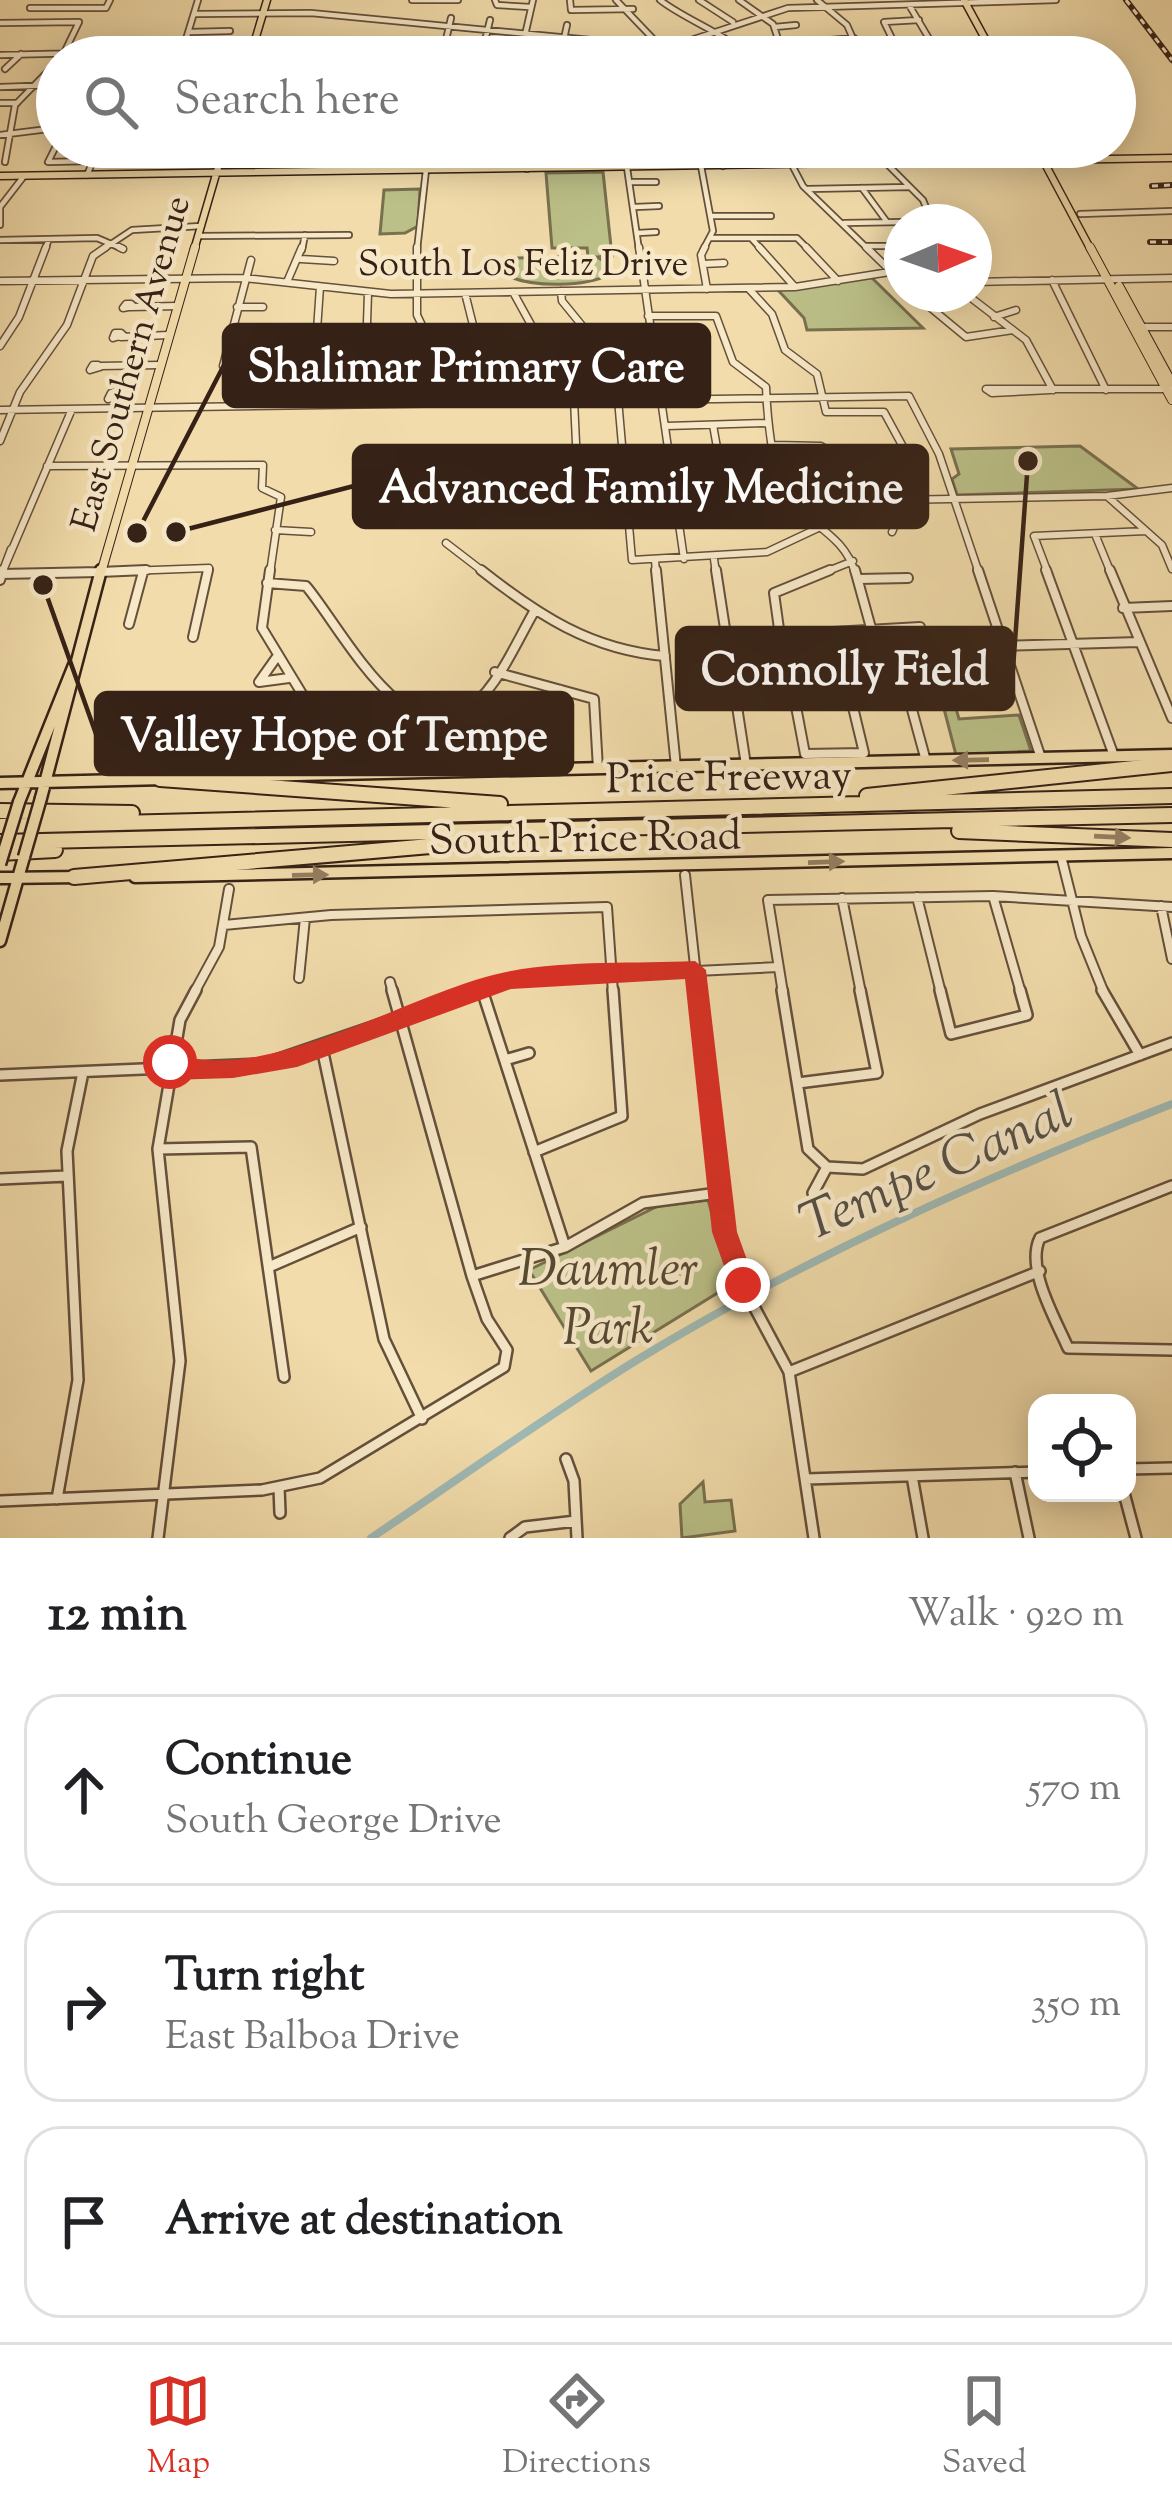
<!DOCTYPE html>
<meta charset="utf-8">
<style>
body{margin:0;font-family:"Sorts Mill Goudy",serif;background:#f2f2f2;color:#202124}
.controls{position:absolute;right:36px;bottom:36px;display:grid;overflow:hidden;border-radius:24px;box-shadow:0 6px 30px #0003}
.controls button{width:108px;height:108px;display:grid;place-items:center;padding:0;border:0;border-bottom:3px solid #e0e0e0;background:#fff;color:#202124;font:60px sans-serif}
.compass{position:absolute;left:884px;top:204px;width:108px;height:108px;border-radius:50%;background:#fff;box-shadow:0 6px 30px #0003;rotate:88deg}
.stop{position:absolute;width:36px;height:36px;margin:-27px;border:9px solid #d93025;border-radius:50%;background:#fff}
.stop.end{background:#d93025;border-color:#fff;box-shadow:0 3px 12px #0008}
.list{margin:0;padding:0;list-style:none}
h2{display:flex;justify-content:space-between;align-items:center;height:156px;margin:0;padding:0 48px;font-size:51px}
h2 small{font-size:39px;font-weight:400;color:#757577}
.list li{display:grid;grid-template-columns:78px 1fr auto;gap:36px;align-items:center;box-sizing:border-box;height:192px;margin:0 24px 24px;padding:0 24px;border:3px solid #e0e0e0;border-radius:36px}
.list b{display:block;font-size:45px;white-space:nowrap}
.list p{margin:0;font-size:39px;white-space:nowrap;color:#757577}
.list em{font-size:39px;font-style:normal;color:#757577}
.icon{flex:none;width:66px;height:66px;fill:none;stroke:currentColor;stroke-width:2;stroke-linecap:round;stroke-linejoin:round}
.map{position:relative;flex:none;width:1172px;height:1538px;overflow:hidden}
.search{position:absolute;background:#fff;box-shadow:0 6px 30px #0003;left:36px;right:36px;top:36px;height:132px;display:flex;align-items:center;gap:30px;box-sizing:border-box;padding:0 42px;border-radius:66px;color:#757577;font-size:45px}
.sheet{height:804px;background:#fff}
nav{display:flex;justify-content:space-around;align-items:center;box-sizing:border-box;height:168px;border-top:3px solid #e0e0e0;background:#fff;font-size:33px;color:#757577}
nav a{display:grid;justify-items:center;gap:6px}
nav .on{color:#d93025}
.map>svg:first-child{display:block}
.green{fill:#bbc088;stroke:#78704f;stroke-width:3}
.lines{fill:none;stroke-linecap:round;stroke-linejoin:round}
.canal{stroke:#9fb9b4;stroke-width:8}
.minor-far3-casing{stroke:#64503b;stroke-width:8}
.minor-far2-casing{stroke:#64503b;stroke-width:9}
.minor-far1-casing{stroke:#64503b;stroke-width:12}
.minor-casing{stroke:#64503b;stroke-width:14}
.major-far2-casing{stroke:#352116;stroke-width:9}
.major-far1-casing{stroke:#352116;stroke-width:10}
.major-casing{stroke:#352116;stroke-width:15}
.highway-casing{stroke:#352116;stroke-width:18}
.minor-far3{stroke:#f7e8c8;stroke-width:4.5}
.minor-far2{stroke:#f7e8c8;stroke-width:6}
.minor-far1{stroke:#f7e8c8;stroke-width:8}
.minor{stroke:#f7e8c8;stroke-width:9}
.major-far2{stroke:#f2dcab;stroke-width:6}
.major-far1{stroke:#f2dcab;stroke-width:8}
.major{stroke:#f2dcab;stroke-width:10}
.highway{stroke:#f2dcab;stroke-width:14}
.rail-casing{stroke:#352116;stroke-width:6}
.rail{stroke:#f7e8c8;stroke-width:3;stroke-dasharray:6;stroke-linecap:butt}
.major-bridge-casing{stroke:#352116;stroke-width:15;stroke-linecap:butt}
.major-bridge{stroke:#f2dcab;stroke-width:10}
.oneway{fill:#947e60}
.route{fill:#d93025}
.labels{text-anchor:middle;stroke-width:9;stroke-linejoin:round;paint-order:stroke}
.far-street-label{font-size:36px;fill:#352116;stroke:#f7e8c8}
.street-label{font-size:42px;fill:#352116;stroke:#f7e8c8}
.near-park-label{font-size:51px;font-style:italic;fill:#564932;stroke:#f7e8c8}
.near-water-label{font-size:54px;font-style:italic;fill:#554f45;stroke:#f7e8c8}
.leader{fill:none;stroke:#352116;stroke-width:4.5}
.callout-dot{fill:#352116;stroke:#f7e8c8;stroke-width:4.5}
.callout{fill:#352116;stroke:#352116;stroke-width:4.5}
.callout-label{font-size:45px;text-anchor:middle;font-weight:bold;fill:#fff}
</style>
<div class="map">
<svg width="1172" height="1538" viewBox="0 0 1172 1538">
<rect width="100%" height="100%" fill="#f2dcab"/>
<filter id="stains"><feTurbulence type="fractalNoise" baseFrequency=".00167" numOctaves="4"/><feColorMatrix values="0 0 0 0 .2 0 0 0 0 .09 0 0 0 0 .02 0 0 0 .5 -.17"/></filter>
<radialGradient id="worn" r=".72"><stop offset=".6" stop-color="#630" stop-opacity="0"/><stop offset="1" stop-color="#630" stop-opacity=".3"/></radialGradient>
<path class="green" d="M603,172L612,256L597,257L610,265L608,275C585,287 535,287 510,277L508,269L518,258L588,256L587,248H552L546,173Z
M420,189L418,226L405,233L380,234L384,190Z
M870,276L923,328L807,330L804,318L777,289Z
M1080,446L1138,489L957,495L952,479L959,474L951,449Z
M943,705H955L959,719L1019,715L1031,751L956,755Z
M708,1200L732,1284L591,1371L529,1270L658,1206Z
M703,1482L705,1502L731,1500L735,1531L682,1538L680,1504Z"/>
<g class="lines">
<path class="canal" d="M371,1538C459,1479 546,1416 637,1360C806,1257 988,1176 1172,1104"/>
<g class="minor-far3-casing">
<path id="minor-far3" d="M412,0H458
M495,0L497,5L530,7
M570,0L571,10L633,9
M616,0L660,46
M660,0C685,20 734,37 746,57
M699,0L733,22
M739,0L773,24L784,57
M817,0L847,25L861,57
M909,5L940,57
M30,8H106L110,0
M196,14L311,13L653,46L688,41L788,8L1056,0
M0,23L79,22L62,57
M775,27L796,25
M190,32L230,31
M819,41L854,38
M183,49L198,0
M0,55L253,49
M442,57L451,18
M481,57L490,20
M520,57L533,0
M560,57L567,25
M830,57H861
M901,57L884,22L919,20
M5,69L21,54
M0,87L57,85
M0,103H17
M55,121L56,146L48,162L93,161
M0,135L56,128
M436,147L437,155
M480,147L483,155
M527,147V169
M624,147L639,250
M711,147L723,166
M854,147L860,163
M917,147L926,163L922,147
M563,156L673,155L678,152L674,147
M5,162L15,105L57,62
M886,163L923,200L932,222
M792,165L803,186L869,250
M701,166L713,231L703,250
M87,175L99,147
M632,182H656
M862,188L887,222
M808,189L909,187
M0,207L24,176
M635,207L659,206
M0,208V225
M1080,214L1172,211
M711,216H771
M915,222H932
M844,223L902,222
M638,233L656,232
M198,236L349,235
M711,238H797L809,250
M752,239L762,250
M0,240L97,238L123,249
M867,246H896
M45,250L49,239
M102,250L132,230L201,226
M302,250L305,235
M417,250L426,170"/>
</g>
<g class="minor-far2-casing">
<path id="minor-far2" d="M119,247L123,249
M417,247V315L445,373L448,402
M639,247L684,559
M705,247L701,255L707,289
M759,247L794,286
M806,247L838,281
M866,247L902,282
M301,259L334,261
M251,260L223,366L308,364L380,353
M703,264L724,263
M1052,280L1106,390
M0,281L244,278L391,294L795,287L902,270
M287,282L302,247
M974,282L1172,278
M320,287L317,330L332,372
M749,289L772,314L785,350L817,374L826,412H884L908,456L921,499
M561,291L562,301L606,355L610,399
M513,292L556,370
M368,293L367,323L391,373L496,353
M465,293L473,325L504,363L503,371L608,369
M914,294L966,337L1013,330
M966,294L1026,340L1053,390
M126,304H131L133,306L123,308Z
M131,307L178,306
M237,307H263
M648,316H716L733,362L766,387C767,413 772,477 788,498C811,526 845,536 855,573
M994,317L1016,310
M1140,327H1172
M115,333H121L123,335L113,338Z
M230,335L265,336
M121,337L169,335
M0,346L19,317L46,247
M656,346L671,345
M93,365H98L100,367L90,370Z
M100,366L160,365
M661,378L680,377
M1050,390L992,393L986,389H1172
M111,393H117L119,396L108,399Z
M618,399L632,560L767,552L848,514L895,500L1107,496L1172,488
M574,400L579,508L628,515
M0,410L909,396L939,454L979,573
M667,426L768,423
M0,441L20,392L67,325L93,256L106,247
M773,445L821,446L853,466
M47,466L263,465L262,488L281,497L270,573
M1108,497L1162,545L1172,569
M883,503L895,525L892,532
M679,516L729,515L713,425
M275,530L311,532
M1095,534L1111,573
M446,543L485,573
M714,559L716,573
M655,560L656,573
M100,572L209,568L208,573
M2,573L72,409
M2,573L11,549
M36,573L100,572
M823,573L853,561
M1048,573L1034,536L1146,531"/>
</g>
<g class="minor-far1-casing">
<path id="minor-far1" d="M270,570L262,628L324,730L327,775
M481,570C538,615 591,650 665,656
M656,570L676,767
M716,570L746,765
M855,570L871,628
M978,570L1041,758
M1046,570L1114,756
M1110,570L1172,718
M100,572L146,570
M1,574L100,572
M858,579L908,578
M0,580L3,570
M267,583L306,586C341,627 410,765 474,705C501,680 517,641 535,610
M1123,608L1172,606
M129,624L143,572
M780,636L774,593L830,570
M193,637L208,570
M726,638L920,627
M1003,646L1139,642
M276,658L259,682L289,678
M495,672L594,699L598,769
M790,675L805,754L864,753L845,674
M732,677L902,673L926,761
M550,708L561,690
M235,742L288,741L324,730
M1061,856L1081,936L1104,993
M685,875L698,993
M993,896L1021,993
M917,897L941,993
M842,898L861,993
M1161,906L1172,959
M224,925L331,915L607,907L613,993
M299,978L305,918
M390,982L393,993
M481,987L483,993
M194,993L219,947L229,889
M471,993L510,980L778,967
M783,993L768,900L993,896L1172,907"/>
</g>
<g class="minor-casing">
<path id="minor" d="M482,990L565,1247
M698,990L724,1232L735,1271L789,1372L814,1538
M782,990L808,1149L827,1167L863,1169L980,1114L1172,1043
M940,990L951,1034L1027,1015L1020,990
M1102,990L1140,1055
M322,1048L384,1339L422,1419
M505,1060L529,1053
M0,1075L264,1064L480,990
M798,1083L877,1073L860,990
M158,1149L251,1147L284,1377
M534,1152L622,1116L613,990
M0,1179L67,1176
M1172,1186L1040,1238C1025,1268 1056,1320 1068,1348L1172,1350
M813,1193L827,1167
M271,1266L361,1227
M472,1276L565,1247L643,1203L718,1193
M789,1372L1040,1271
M566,1459L574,1481L577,1538
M1127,1469L1172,1468
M1015,1472L1029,1538
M912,1476L923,1538
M806,1479L1037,1472
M279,1487L280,1513
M1124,1493L1136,1538
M57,1499L78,1380L67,1151L83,1072
M0,1501L262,1490L320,1478L504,1367L507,1350L487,1319L472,1276L392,990
M158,1538L180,1361L158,1149L180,1020L196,990
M510,1538L525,1527L576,1521"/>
</g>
<g class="major-far2-casing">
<path id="major-far2" d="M964,0L995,57
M250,57L267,0
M1036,147L1091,250
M0,176L1172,158
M194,250L224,147"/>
</g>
<g class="major-far1-casing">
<path id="major-far1" d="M1090,247L1172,400
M1119,286L1172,383
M101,573L195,247"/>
</g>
<g class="major-casing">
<path id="major" d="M207,777L1172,755
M0,783L165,779
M41,798L101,570
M19,802L74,665
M135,877L1172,853
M0,878L81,877
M0,941L24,857"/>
</g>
<g class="highway-casing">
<path id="highway" d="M160,779L500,804
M867,796L1172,764
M0,811L132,813
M0,826L1172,796
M959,831L1172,840
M0,842L1172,815
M0,853L55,850
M74,877L488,841"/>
</g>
<use href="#minor-far3" class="minor-far3"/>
<use href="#minor-far2" class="minor-far2"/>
<use href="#minor-far1" class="minor-far1"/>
<use href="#minor" class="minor"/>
<use href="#major-far2" class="major-far2"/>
<use href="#major-far1" class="major-far1"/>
<use href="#major" class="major"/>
<use href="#highway" class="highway"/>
<g class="rail-casing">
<path id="rail" d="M1126,0L1172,60
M1152,186L1172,185
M1150,242H1172"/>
</g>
<use href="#rail" class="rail"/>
<g class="major-bridge-casing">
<path id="major-bridge" d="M24,857L41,798
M0,864L19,802"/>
</g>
<use href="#major-bridge" class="major-bridge"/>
</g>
<defs><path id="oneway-solid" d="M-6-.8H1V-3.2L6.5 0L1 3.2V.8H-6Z" transform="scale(3)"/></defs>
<g class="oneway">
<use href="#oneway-solid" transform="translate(971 760) rotate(179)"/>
<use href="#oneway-solid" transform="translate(1112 837) rotate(3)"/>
<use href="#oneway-solid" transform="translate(826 862) rotate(-2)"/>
<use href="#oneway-solid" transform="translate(310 875) rotate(-1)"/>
</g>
<path class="route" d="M695,961L706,970L737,1232L756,1285L743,1298L734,1294L712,1232L685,979L511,989L297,1067L233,1078L169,1080L157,1070L162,1055L170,1052C266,1090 414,988 511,971C570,960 635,964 695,961Z"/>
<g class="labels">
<g class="far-street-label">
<text x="523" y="275">South Los Feliz Drive</text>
<text transform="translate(129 363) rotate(-74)" y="13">East Southern Avenue</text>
</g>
<g class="street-label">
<text transform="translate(729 775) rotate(-1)" y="15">Price Freeway</text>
<text transform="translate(585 836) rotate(-1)" y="15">South Price Road</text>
</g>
<g class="near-park-label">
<text x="608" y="1284">Daumler<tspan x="608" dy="59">Park</tspan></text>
</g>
<g class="near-water-label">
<text transform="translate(935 1165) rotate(-24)" y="19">Tempe Canal</text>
</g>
</g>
<path class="leader" d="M137 533L224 365M176 532L354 486M1028 461L1013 669M43 585L96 734"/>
<g class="callout-dot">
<circle cx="137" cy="533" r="12"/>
<circle cx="176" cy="532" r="12"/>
<circle cx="1028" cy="461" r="12"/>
<circle cx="43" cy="585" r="12"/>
</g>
<g class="callout">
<rect x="224" y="325" width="485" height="81" rx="12"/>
<rect x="354" y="446" width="573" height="81" rx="12"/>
<rect x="677" y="628" width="336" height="81" rx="12"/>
<rect x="96" y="693" width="476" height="81" rx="12"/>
</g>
<g class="callout-label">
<text x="466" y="381">Shalimar Primary Care</text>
<text x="641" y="502">Advanced Family Medicine</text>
<text x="845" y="684">Connolly Field</text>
<text x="334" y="750">Valley Hope of Tempe</text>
</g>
<rect width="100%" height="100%" filter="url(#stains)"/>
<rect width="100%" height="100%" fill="url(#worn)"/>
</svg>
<div class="controls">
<button><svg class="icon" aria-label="locate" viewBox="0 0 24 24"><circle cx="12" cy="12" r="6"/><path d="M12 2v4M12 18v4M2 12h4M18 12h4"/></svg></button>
</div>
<svg class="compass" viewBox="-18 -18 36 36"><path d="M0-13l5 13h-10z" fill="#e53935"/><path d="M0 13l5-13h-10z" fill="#757577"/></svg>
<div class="stop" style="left:170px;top:1062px"></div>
<div class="stop end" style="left:743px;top:1285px"></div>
<div class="search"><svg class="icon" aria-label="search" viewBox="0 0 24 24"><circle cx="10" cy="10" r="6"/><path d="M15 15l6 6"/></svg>Search here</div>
</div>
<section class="sheet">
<h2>12 min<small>Walk · 920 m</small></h2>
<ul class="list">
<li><svg class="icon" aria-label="ahead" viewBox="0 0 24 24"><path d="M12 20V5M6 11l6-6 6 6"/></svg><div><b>Continue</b><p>South George Drive</p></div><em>570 m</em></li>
<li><svg class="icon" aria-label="right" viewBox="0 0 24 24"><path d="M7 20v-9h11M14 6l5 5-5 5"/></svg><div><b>Turn right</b><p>East Balboa Drive</p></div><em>350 m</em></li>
<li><svg class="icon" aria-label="arrive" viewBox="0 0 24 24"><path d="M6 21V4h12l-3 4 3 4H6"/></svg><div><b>Arrive at destination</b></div></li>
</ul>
</section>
<nav>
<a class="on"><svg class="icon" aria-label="map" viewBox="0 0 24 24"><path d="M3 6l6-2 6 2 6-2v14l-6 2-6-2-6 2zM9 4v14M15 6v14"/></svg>Map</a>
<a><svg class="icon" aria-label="directions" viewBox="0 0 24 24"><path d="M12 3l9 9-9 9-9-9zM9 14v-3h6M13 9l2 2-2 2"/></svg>Directions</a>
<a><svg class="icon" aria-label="saved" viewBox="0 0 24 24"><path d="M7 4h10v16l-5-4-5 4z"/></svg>Saved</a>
</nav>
